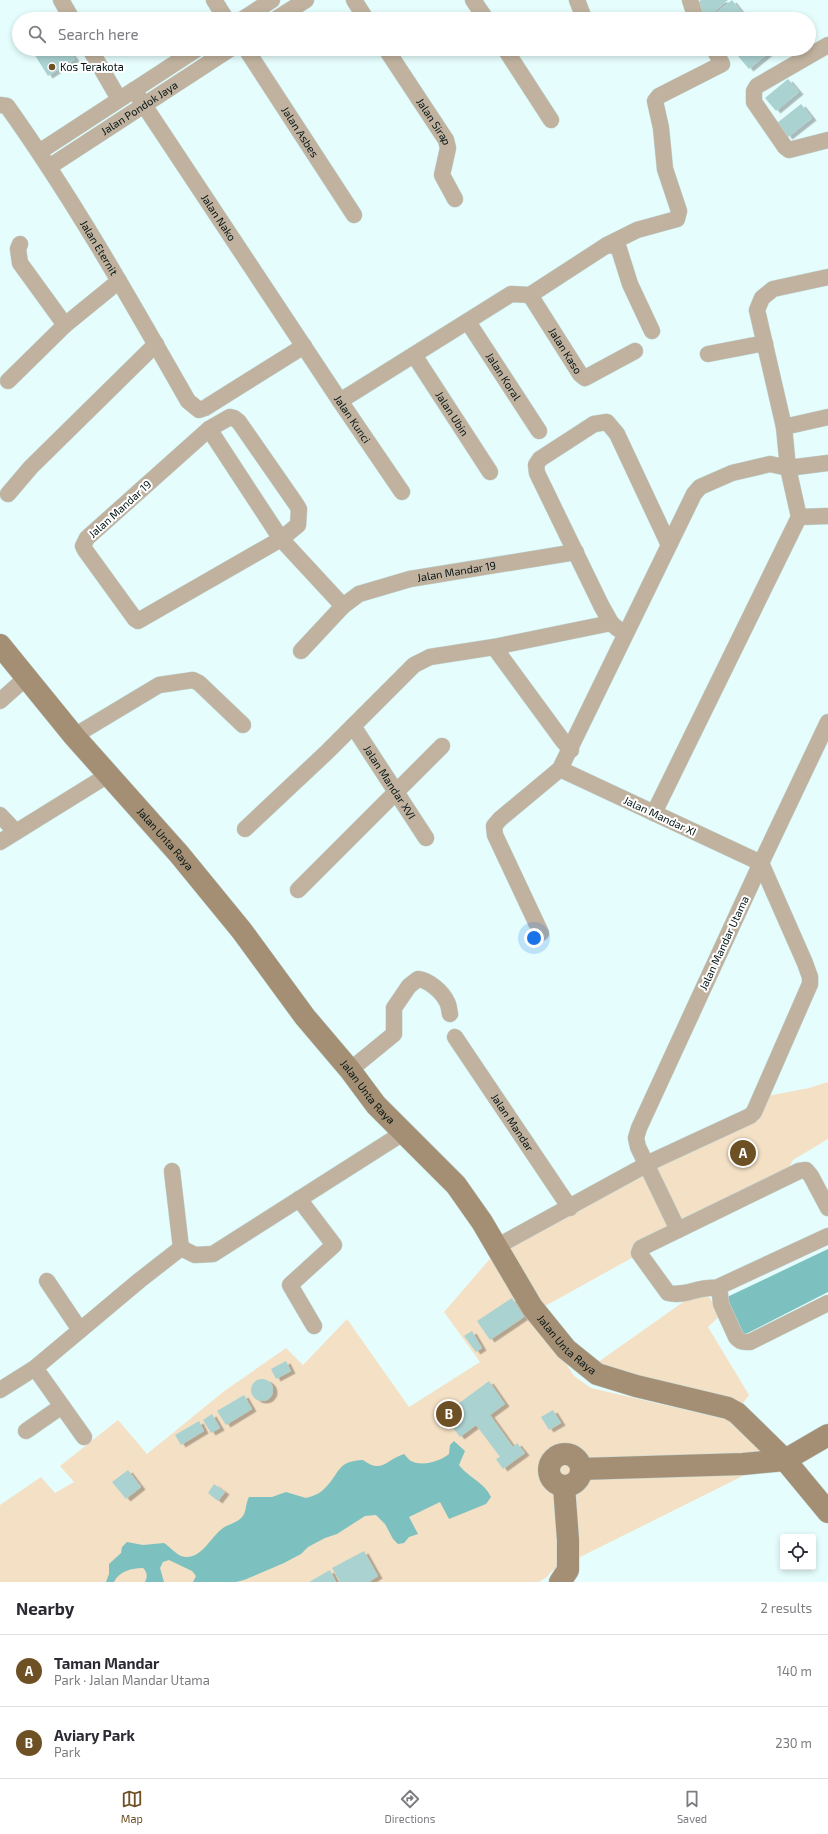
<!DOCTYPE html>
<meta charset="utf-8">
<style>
body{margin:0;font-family:"Exo 2",sans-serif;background:#f7f7f7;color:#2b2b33}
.controls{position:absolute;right:12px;bottom:12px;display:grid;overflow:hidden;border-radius:4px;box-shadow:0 2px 6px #0003}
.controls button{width:36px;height:36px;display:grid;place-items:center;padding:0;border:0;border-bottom:1px solid #e1e1e2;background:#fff;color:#2b2b33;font:20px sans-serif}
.you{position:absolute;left:534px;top:938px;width:14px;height:14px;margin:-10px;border:3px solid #fff;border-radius:50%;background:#1a73e8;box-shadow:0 0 0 6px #1a73e833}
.badge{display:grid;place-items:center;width:26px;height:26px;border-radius:50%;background:#6e5025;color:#fff;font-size:13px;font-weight:700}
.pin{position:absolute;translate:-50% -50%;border:2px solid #fff;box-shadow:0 1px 4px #0006}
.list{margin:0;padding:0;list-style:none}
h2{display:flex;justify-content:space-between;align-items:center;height:52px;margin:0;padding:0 16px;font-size:17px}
h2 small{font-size:13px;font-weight:400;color:#7c7c81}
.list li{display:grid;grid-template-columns:26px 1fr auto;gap:12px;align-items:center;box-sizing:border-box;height:72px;padding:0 16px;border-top:1px solid #e1e1e2}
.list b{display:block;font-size:15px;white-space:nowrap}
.list p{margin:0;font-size:13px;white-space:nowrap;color:#7c7c81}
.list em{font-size:13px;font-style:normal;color:#7c7c81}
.icon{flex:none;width:22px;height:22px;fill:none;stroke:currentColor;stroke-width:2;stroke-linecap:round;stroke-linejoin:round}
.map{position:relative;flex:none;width:828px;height:1582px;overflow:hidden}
.search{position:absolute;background:#fff;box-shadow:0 2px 6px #0003;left:12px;right:12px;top:12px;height:44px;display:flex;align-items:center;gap:10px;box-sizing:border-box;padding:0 14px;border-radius:22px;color:#7c7c81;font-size:15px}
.sheet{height:196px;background:#fff}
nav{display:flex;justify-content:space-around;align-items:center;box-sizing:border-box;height:56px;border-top:1px solid #e1e1e2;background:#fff;font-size:11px;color:#7c7c81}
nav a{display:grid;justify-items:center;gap:2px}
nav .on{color:#6e5025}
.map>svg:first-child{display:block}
.green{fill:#f4e0c5}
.water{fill:#7cc0bf}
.building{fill:#aad2d1;filter:url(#shadow)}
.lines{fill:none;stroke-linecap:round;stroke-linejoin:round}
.street-casing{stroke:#c1d9d8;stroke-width:17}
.secondary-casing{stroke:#c1d9d8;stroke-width:23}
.street{stroke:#c0b29f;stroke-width:16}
.secondary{stroke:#a48f74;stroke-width:22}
.poi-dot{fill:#6e5025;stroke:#fff;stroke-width:1.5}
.labels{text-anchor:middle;stroke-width:4;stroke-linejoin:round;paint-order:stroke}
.poi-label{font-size:11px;fill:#051414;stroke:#fff;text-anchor:start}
.street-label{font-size:11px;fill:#051414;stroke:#fff}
</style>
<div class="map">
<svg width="828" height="1582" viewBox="0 0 828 1582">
<defs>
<filter id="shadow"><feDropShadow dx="4.5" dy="2.5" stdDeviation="0" flood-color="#0004"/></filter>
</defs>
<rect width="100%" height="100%" fill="#e5fefd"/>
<path class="green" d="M828,1082V1139L793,1160L782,1181L678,1233L647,1170L753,1118L762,1097L809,1088Z
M646,1171L675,1234L538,1310L495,1251Z
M495,1253L574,1376L591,1388L742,1423L779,1458L552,1571L547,1577L539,1582H0V1505L41,1477L55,1493L74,1482L60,1466L118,1420L147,1454L223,1392L286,1348L303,1365L347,1319L409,1407L480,1362L444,1312Z
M707,1294L721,1315L708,1327L749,1395L738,1410L584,1372L686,1300Z"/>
<path class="water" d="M828,1249V1292L740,1337L725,1298Z
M454,1441L465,1451L459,1465C468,1477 485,1483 491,1497L486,1504L449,1519L440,1502L409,1517L418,1534L409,1537L404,1543L398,1544L393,1539L385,1524L376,1515L365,1516L337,1534L325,1538L308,1547L301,1554L284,1563L244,1580L236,1582H193L196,1576L192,1571L169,1560L163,1562L160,1568L164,1582H145C148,1576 147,1572 143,1568C132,1568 119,1571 114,1582H106L109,1574V1564L121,1553L122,1547L127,1542L143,1545L164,1543C169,1546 176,1554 181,1556C201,1562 210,1537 223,1528C229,1524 237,1523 242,1517C247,1512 245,1504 249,1497H272L286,1492L306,1498C313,1496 320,1494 325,1488C340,1474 336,1461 363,1460C382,1474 386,1460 404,1454C406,1456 409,1460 411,1461C422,1467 441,1461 449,1454L450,1445Z"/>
<path class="building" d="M701,0H728L706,18L696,4Z
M732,0L743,14L736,19H709Z
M31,49H68L75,59L48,76Z
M746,49H771L772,50L749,69L738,56Z
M788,79L799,92L776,111L765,98Z
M801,104L812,118L788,137L777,123Z
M512,1298L524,1317L490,1340L477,1321Z
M472,1331L482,1348L476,1352L464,1336Z
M286,1361L291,1371L276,1379L271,1369Z
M251 1390a11 11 0 1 1 22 0a11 11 0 1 1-22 0Z
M489,1381L505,1404L490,1415L513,1447L517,1443L525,1453L503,1469L496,1459L500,1457L476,1425L460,1437L443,1415Z
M244,1395L252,1409L226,1425L217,1411Z
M553,1410L561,1423L549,1430L541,1417Z
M212,1414L220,1428L211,1433L203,1420Z
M199,1421L204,1431L181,1445L175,1435Z
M128,1470L141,1487L126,1499L112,1482Z
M214,1484L225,1492L218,1501L208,1493Z
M364,1551L378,1576L369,1582H340L332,1568Z
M330,1570L336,1582H309Z"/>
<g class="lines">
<g class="street-casing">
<g id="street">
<path d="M61,0L72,19"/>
<path d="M214,0L226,19"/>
<path d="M354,0L366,19"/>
<path d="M473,0L486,19"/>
<path d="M577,0L582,13"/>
<path d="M690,0L696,19"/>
<path d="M243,19L272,0"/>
<path d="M276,19L306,0"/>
<path d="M828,45L757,86L754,91V102L785,147L789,150L828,140"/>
<path d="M90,49L119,99"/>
<path id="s1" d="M246,49L354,215"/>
<path id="s2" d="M386,49L446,140L448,148L442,175L455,199"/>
<path d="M505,49L551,120"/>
<path id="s3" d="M134,90L340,401L402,492"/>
<path id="s4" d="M0,105L7,106C74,200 131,301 188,401L199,410L205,408L304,346"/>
<path d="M39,152L197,49"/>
<path id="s5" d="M49,167L230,49"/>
<path d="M20,244L18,249L20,263L65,325"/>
<path d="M607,245L615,246L619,249L630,284L652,331"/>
<path id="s6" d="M530,295L580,374L585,378L635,351"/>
<path id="s7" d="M468,322L539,431"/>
<path d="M708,354L765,343"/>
<path id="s8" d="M414,355L490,472"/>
<path d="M8,381L65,325L119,281"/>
<path d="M340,401L511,294L530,295L607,245L637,230L677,219L679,211L665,169L661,128L655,101L659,96L722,64L714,49"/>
<path d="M230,417L234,418L239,422L296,504L299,509L298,525L281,539L138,621L135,619L85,550L83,546L87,538L209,429Z"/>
<path d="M784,427L828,417"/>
<path id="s9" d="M209,429L281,539L343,606L359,594L410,579L576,552"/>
<path d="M8,494L31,467L156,344"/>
<path d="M799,517L828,516"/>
<path d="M611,623L601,605L537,473L536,465L540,459L594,424L607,422L617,434L669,545"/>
<path d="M301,651L343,606"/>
<path d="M0,701L27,677"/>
<path d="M828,722L761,863L639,1128L636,1138L638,1147L678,1230L799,1171L806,1170L811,1176L828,1208"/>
<path id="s10" d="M353,726L426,838"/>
<path d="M74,736L159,685L193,680L199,683L243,725"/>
<path d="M571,750L563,741L494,647L611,623L618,629"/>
<path d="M654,813L799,517L788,468L784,427L757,310L762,298L773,289L828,277"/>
<path d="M0,815L16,832"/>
<path d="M245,829L327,752L414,665L430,657L494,647"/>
<path d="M0,842L108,775"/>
<path d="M298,890L442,746"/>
<path d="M541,933L495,835L494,826L500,819L560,769L694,494L700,487L732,473L770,464L788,468L828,463"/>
<path id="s11" d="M455,1037L570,1208"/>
<path d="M350,1070L394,1034V1008L409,986L418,979C428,980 442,991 447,1002C449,1005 449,1010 450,1014"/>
<path d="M172,1171L181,1248"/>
<path d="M299,1199L334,1245L290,1285L314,1326"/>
<path d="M678,1230L641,1248L639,1253L668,1293C686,1297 699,1286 716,1288L828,1236"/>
<path d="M496,1247L655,1160L750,1116L754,1112L810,984V977L805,963L761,863L560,769"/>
<path d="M47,1281L80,1330"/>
<path d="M716,1288L720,1294L721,1304L736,1337C740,1342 743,1342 750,1342L828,1303"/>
<path d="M35,1368L84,1437"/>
<path d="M0,1390L35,1368L140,1280L181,1248L195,1255L213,1254L403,1133"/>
<path d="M26,1431L62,1406"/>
</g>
</g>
<g class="secondary-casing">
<g id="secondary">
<path id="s12" d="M0,645L74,736L179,854L242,931L305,1017L350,1070L376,1105L456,1185L482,1222L532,1307L566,1349L597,1374L636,1386L728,1408L737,1413L785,1460L828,1512"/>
<circle cx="565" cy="1470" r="16"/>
<path d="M581,1469L743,1464L785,1460L828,1435"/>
<path d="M560,1582L568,1570V1540L564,1487"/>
</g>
</g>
<use href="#street" class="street"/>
<use href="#secondary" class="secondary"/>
</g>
<circle class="poi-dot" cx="52" cy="67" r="4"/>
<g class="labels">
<g class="poi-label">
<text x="60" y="71">Kos Terakota</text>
</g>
<g class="street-label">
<text dy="4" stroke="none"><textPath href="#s5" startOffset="108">Jalan Pondok Jaya</textPath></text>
<text dy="4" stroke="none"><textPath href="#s2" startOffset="87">Jalan Sirap</textPath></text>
<text dy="4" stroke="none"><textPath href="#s1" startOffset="99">Jalan Asbes</textPath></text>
<text dy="4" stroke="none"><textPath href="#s3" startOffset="153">Jalan Nako</textPath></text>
<text dy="4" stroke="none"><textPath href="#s4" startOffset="176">Jalan Eternit</textPath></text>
<text dy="4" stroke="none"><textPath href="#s6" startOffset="66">Jalan Kaso</textPath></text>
<text dy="4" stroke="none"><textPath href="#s7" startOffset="65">Jalan Koral</textPath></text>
<text dy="4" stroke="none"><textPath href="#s8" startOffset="70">Jalan Ubin</textPath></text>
<text dy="4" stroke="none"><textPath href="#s3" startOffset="395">Jalan Kunci</textPath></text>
<text transform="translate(120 509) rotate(-42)" y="4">Jalan Mandar 19</text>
<text dy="4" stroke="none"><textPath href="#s9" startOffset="343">Jalan Mandar 19</textPath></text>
<text dy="4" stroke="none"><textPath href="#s10" startOffset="67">Jalan Mandar XVI</textPath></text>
<text transform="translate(660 816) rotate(25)" y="4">Jalan Mandar XI</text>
<text dy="4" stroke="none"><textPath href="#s12" startOffset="255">Jalan Unta Raya</textPath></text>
<text transform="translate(724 943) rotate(-65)" y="4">Jalan Mandar Utama</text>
<text dy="4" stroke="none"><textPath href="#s12" startOffset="579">Jalan Unta Raya</textPath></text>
<text dy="4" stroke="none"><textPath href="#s11" startOffset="103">Jalan Mandar</textPath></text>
<text dy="4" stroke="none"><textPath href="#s12" startOffset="903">Jalan Unta Raya</textPath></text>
</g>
</g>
</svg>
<div class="controls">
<button><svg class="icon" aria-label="locate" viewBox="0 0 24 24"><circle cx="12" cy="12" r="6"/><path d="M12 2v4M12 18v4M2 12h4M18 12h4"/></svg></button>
</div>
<div class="you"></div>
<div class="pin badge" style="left:743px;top:1153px">A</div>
<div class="pin badge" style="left:449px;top:1414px">B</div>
<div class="search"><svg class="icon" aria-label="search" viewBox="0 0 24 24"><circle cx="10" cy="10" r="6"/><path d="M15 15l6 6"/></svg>Search here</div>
</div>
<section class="sheet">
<h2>Nearby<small>2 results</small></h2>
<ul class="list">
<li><span class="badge">A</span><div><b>Taman Mandar</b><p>Park · Jalan Mandar Utama</p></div><em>140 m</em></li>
<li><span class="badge">B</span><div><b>Aviary Park</b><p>Park</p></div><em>230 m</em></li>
</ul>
</section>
<nav>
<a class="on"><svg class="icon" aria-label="map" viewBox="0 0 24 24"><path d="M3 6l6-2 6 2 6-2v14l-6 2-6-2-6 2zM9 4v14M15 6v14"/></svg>Map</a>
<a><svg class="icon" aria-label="directions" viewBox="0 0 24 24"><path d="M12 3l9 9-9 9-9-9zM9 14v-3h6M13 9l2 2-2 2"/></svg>Directions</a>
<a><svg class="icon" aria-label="saved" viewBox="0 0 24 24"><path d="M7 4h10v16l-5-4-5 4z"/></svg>Saved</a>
</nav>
